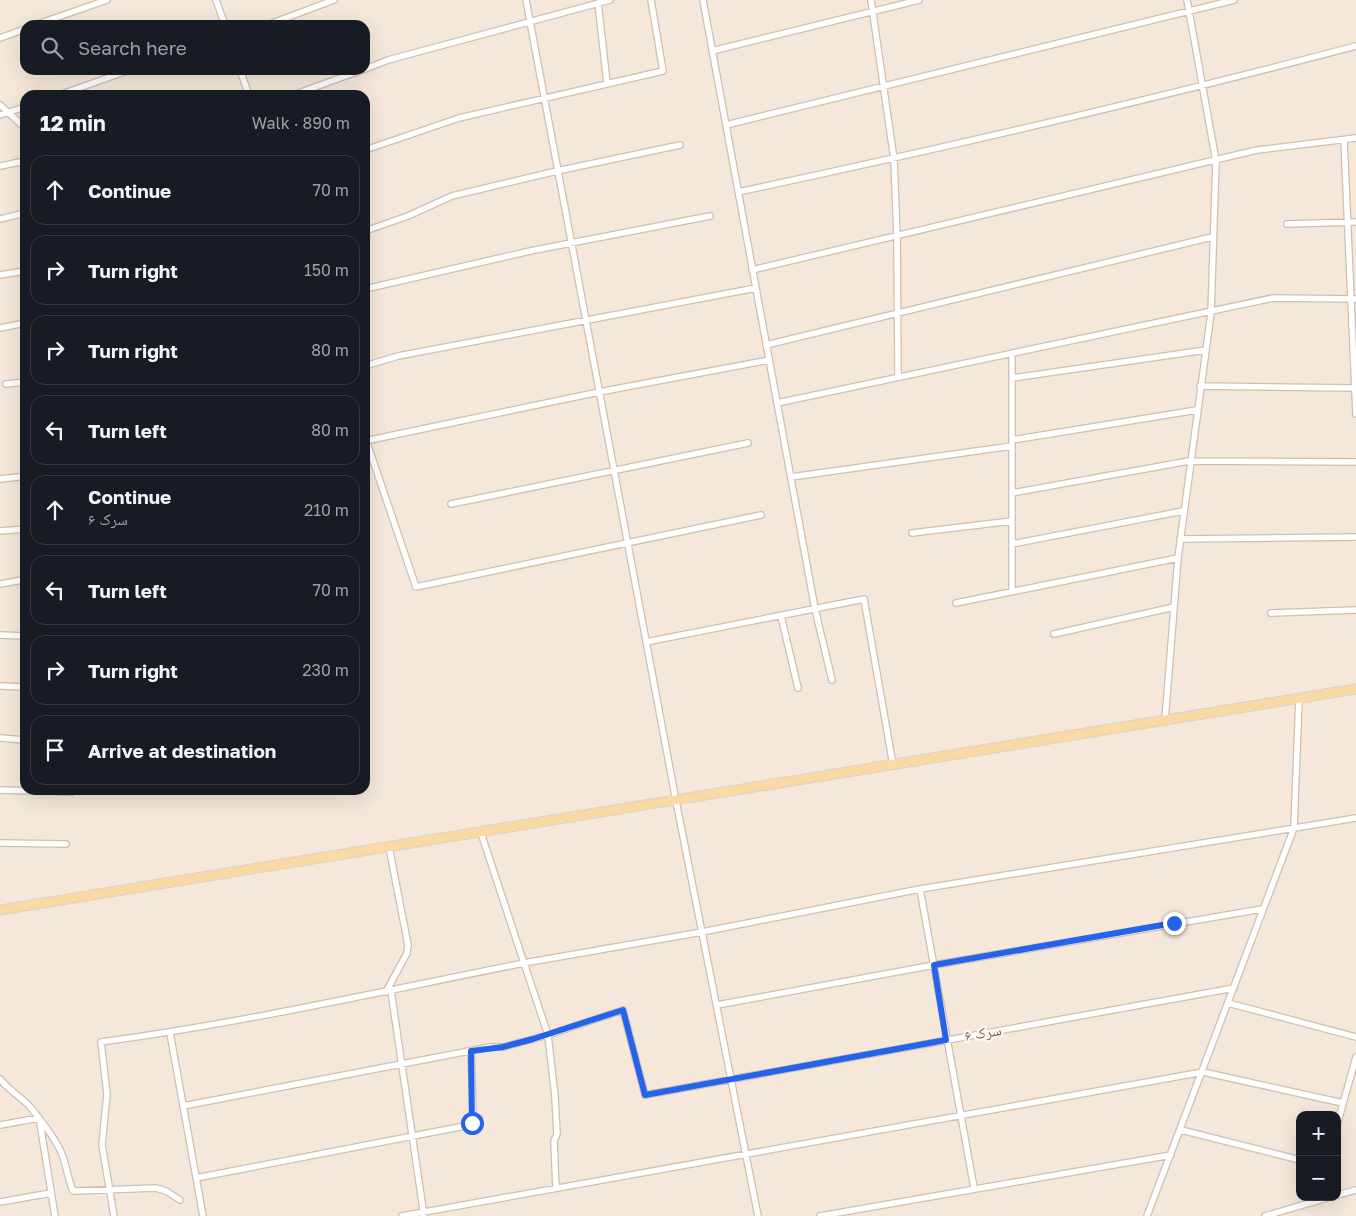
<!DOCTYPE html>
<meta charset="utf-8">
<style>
body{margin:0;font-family:"Golos Text","Noto Naskh Arabic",sans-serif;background:#20242c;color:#f1f3f6}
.controls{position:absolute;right:15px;bottom:15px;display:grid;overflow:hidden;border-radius:10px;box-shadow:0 5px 20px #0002}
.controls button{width:45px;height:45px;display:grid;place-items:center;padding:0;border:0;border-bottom:1px solid #363941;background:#171b24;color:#f1f3f6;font:25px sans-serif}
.stop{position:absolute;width:15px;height:15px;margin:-11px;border:4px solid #2563eb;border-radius:50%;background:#fff}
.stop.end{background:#2563eb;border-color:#fff;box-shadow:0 1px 5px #0008}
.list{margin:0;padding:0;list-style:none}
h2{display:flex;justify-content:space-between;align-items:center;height:65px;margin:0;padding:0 20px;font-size:21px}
h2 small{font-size:16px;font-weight:400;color:#9ea1a6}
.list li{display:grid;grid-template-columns:32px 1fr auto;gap:15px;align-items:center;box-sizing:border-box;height:70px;margin:0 10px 10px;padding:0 10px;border:1px solid #363941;border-radius:15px}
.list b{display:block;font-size:19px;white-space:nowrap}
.list p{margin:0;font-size:16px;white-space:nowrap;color:#9ea1a6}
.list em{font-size:16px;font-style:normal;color:#9ea1a6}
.icon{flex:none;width:28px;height:28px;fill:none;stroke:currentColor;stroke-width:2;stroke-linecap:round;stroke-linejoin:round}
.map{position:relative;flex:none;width:1356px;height:1216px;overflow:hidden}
.search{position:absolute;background:#171b24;box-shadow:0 5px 20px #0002;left:20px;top:20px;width:350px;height:55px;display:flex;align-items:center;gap:12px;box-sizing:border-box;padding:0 18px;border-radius:15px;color:#9ea1a6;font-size:19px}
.panel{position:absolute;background:#171b24;box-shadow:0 5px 20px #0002;left:20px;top:90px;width:350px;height:705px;border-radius:15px}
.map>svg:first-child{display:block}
.residential{fill:#f5e8da;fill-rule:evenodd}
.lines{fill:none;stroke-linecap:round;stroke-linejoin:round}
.street-casing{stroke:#d1beb0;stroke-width:8}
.primary-casing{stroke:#dad1cd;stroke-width:11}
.street{stroke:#fff;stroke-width:5.5}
.primary{stroke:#fbd9a5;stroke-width:9}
.route{stroke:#2563eb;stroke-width:6}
.labels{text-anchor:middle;stroke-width:4.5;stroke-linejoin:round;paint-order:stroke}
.street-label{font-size:15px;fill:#7a5c4d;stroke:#fffaf3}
</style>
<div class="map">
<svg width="1356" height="1216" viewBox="0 0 1356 1216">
<rect width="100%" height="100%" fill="#fdf6ec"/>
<path class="residential" d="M0,0H1356V1216H0ZM25,25H365V70H25ZM25,95H365V790H25ZM1300,1115H1337V1197H1300Z"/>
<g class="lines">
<g class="street-casing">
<path id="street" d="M216,0L225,25
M526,0L676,801L758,1216
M703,0L815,609L832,680
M871,0L894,159L897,236L898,377
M598,3L607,83
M35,25L107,0
M267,25L334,0
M0,38L25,29
M712,51L919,0
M365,69L388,60L610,0
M240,70L249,95
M59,95L130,70
M293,95L362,70
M0,105L25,128
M0,115L25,107
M726,125L1234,0
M1344,140L1356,414
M365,150L459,118L663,71L651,0
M0,166L25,161
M738,192C945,148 1151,100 1356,46
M0,219L25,213
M1287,224L1356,222
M365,231L408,216L452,196L557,171L680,145
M752,270L1257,150L1356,138
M0,275L25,271
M365,289L530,251L710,216
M0,328L25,323
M766,345L1212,237
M1012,353V592
M365,366L398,356L756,288
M1012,378L1206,350
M6,384L25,382
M1200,386L1356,388
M777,403L1273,298L1356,299
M365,437L416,587L761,515
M1012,440L1197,410
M365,441L599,392L769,360
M791,477L1012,446
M0,479L18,477
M1012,493L1189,461L1356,462
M451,504L748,443
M0,531L25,529
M912,533L1012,521
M1180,539L1356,537
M1012,544L1183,511
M0,584L22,580
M956,603L1178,558
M1271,613L1356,610
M781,616L798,688
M1054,634L1174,607
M0,635L25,636
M646,642L864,599L893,765
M0,686L25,687
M1165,720L1178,558L1211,313L1216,161L1187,0
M0,738L25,740
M0,790L72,792
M481,833L524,963L702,932L920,889L1356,818
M0,843L66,844
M920,889L974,1188
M391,991L424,1216
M386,992L407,953L408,945L389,847
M1228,1003L1356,1037
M717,1005L934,965L1262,909
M170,1033L203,1216
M0,1079C9,1091 22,1097 31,1108C42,1122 57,1140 63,1157C67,1169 68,1179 73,1191L156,1188L166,1191L180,1200
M183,1106L490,1047H503L548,1035L555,1097L557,1134L554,1141L556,1188
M40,1123L55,1216
M0,1125L39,1118
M1337,1125L1356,1057
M1181,1130L1300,1160
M196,1178L470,1125L473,1112L471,1051
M1337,1195L1356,1190
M0,1202L51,1193
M114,1216L102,1145L107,1094L101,1042C243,1023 383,991 524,963L548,1035L623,1010L645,1095L1234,988
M402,1216L1203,1072L1343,1103
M820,1216L1171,1155
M1147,1216L1294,828L1299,698
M1265,1216L1330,1197"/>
</g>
<g class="primary-casing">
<path id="primary" d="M0,910L1356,689"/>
</g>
<use href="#street" class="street"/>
<use href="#primary" class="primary"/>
</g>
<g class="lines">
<path class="route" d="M472,1123L471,1051L503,1047L533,1039L623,1010L645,1095L946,1040L934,965L1174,923"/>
</g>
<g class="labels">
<g class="street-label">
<text transform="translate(983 1033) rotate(-10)" y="5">سرک ۶</text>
</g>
</g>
</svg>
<div class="controls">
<button>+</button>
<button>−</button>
</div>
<div class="stop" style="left:472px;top:1123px"></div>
<div class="stop end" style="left:1174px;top:923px"></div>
<div class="search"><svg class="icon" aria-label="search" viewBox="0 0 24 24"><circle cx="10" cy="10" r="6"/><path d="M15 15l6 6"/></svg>Search here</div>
<section class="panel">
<h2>12 min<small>Walk · 890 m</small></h2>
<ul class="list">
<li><svg class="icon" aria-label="ahead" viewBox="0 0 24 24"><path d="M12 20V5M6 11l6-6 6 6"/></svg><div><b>Continue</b></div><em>70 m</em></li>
<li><svg class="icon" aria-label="right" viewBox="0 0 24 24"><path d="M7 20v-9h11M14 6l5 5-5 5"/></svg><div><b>Turn right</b></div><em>150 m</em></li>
<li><svg class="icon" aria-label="right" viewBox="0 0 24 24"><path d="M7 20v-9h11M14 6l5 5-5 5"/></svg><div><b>Turn right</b></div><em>80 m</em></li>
<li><svg class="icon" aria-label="left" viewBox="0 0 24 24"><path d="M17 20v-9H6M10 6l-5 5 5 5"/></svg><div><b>Turn left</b></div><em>80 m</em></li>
<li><svg class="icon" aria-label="ahead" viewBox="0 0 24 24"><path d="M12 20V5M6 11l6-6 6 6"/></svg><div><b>Continue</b><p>سرک ۶</p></div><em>210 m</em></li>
<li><svg class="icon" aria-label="left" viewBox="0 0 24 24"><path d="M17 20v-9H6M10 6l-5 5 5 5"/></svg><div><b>Turn left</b></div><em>70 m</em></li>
<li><svg class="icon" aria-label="right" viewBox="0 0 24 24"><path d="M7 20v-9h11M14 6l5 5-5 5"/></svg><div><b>Turn right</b></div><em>230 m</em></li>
<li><svg class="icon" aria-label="arrive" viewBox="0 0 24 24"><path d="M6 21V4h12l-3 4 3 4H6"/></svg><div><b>Arrive at destination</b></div></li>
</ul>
</section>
</div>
